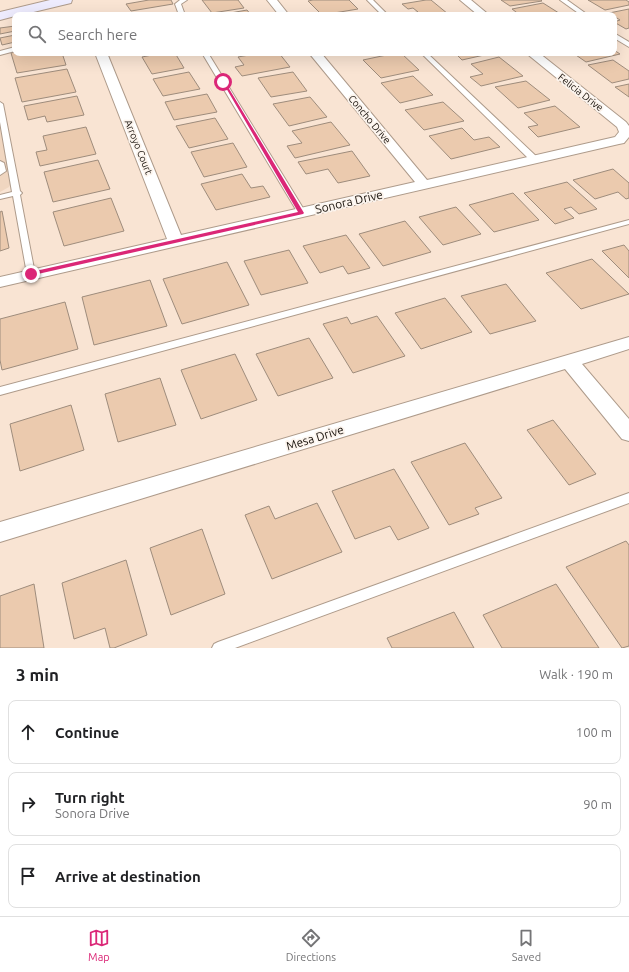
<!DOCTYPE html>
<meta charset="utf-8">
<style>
body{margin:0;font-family:Ubuntu,sans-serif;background:#f2f2f2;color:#202124}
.stop{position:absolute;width:12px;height:12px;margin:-9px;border:3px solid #db2777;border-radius:50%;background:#fff}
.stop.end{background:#db2777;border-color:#fff;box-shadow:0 1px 4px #0008}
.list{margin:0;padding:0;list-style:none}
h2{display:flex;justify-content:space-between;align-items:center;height:52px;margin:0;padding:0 16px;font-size:17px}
h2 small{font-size:13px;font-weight:400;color:#757577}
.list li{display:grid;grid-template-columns:26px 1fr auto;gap:12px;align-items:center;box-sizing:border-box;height:64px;margin:0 8px 8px;padding:0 8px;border:1px solid #e0e0e0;border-radius:8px}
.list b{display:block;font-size:15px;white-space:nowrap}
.list p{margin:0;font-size:13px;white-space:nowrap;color:#757577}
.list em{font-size:13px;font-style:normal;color:#757577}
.icon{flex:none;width:22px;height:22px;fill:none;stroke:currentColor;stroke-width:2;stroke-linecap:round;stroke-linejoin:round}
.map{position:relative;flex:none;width:629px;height:648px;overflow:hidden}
.search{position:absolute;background:#fff;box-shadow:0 4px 16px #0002;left:12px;right:12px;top:12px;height:44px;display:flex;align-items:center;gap:10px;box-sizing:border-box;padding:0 14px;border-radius:8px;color:#757577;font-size:15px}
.sheet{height:268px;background:#fff}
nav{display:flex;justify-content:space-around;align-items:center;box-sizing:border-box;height:56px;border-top:1px solid #e0e0e0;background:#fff;font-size:11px;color:#757577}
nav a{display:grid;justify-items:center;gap:2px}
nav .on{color:#db2777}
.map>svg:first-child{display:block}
.built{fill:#f0d6c0}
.building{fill:#ebcaae;stroke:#9e8c7c}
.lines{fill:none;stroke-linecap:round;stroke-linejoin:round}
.service-casing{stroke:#ae9b8b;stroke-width:2}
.minor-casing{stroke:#ae9b8b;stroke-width:2}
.secondary-casing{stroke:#ae9b8b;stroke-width:2}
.service{fill:#fff;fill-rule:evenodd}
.minor{fill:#fff;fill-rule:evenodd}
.secondary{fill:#eeecfe;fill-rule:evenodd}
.route{fill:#db2777}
.labels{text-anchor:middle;stroke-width:3.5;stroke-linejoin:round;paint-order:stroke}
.far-street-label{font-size:10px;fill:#18120c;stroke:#fcf4ed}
.street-label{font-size:12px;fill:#18120c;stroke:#fcf4ed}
</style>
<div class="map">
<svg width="629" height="648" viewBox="0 0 629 648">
<rect width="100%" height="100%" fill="#f9e4d3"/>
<path class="built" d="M0,118L13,179L9,187L0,192Z"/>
<path class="building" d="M149,0H171L173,4L131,11L126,4Z
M202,0H238L244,8L212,13Z
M313,0H349L358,9L322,15L308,1Z
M426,0H431L448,14H406L418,12L413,8L408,9L402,4Z
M501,0H541L542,1L510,6Z
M588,0H626L629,2V5L605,10Z
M543,3L562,15H520L512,9Z
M629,9V28L626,29L614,22L620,20L609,13Z
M247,10L251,15H219Z
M15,26V31L0,34V28Z
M15,35V42L2,45L0,38Z
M614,50L620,54L586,62L573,53H614Z
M15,52L62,53L66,65L17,73L11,53Z
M162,53H175L184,68L152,74L142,57Z
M260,53H279L290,67L242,76L235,67L244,65L238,57Z
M396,53H401L419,70L381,78L363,60Z
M455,53H493L462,60Z
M499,57L523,76L481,86L470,77L483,74L471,64Z
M613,60L629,71V79L612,83L588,65Z
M67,69L76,92L22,102L15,78Z
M189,72L200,89L163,96L153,79Z
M293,72L307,91L271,97L258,78Z
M413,76L433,95L400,103L381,83Z
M526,81L550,100L518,108L495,87Z
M629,84V97L615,87Z
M207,94L217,112L174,120L165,102Z
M77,96L84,115L47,122L45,116L28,120L24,106Z
M310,97L327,117L289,126L273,104Z
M443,102L464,121L424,130L405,110Z
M555,106L580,127L538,137L528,127L538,125L524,113Z
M215,118L228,139L189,148L176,126Z
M331,122L350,145L295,158L287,146L302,143L292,131Z
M86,127L96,154L40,166L36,152L47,150L43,136Z
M462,128L474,140L489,137L500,147L451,159L429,136Z
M233,143L247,167L204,177L191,152Z
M352,151L370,176L338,183L328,169L306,174L298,162Z
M98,160L110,189L53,202L44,172Z
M613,169L629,183V198L626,199L618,192L595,199L573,180Z
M242,174L251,188L263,186L270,197L216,210L201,184Z
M567,182L597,209L579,214L571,207L564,209L574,218L555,224L524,193Z
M513,193L539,220L494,232L469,205Z
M111,198L124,231L64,246L53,212Z
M456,207L481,234L443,245L419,217Z
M2,211L9,248L0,251V212Z
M405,221L431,252L383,266L359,234Z
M346,235L370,268L348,274L343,266L320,273L303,246Z
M624,245L629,251V278L602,251Z
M289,250L308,283L261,295L244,261Z
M592,259L629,294L581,309L546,273Z
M227,262L249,305L182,324L163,279Z
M150,280L167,326L94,345L82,297Z
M506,284L536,321L490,334L461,296Z
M445,298L472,332L421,349L395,313Z
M65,302L78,349L2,370L0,360V319Z
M377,316L405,356L353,373L323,324L347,317L351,324Z
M309,338L333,378L278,396L256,354Z
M235,354L257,400L201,419L181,370Z
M160,378L176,425L118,442L105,394Z
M71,405L84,450L20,471L10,424Z
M553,420L596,474L569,485L527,430Z
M465,443L502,498L475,508L479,514L449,525L411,462Z
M394,469L429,528L398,540L390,526L355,539L332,491Z
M317,503L342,552L272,579L245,515L269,506L275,519Z
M202,529L225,594L171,615L150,548Z
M626,541L629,545V646L622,648L566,567Z
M126,560L147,635L114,648H110L105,628L74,639L62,583Z
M34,584L44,648H0V596Z
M556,584L599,648H502L483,615Z
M454,612L474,648H392L387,638Z"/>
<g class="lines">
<g class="service-casing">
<path id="service" d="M180,0H187L181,4L185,15H179L175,4Z
M367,0H373L388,15H382Z
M560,0H567L588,15H581Z
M614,33L629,42V47L614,38Z
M15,47V51L0,55V51Z
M202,53H208L306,213L305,215H299L298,213Z
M421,53H427L537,157V161H531Z
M0,102L3,104L20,191L22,193L20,195L35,274L31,277L27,274L13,196L0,199V195L12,192L0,122Z
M0,161L4,163L6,171L0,175Z
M629,220V224L0,395V387Z
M629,493V503L235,648H212L214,644L218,642Z"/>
</g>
<g class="minor-casing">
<path id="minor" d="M267,0H277L289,15H279Z
M460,0H471L489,15H478Z
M95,53H107L181,235L415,182L309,53H321L427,180L615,137L619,132L617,127L526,53H539L626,122L629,126V137L624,143L619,144L0,287V277L167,239Z
M629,337V349L582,364L629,419V441L622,439L565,369L0,542V522Z"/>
</g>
<g class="secondary-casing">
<path id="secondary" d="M50,0H72L71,3L21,15H15V16L0,20V12Z"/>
</g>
<use href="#service" class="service"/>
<use href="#minor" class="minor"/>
<use href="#secondary" class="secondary"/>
</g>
<path class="route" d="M222,81L225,82L304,213L303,214L29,276L28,274L31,272L298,212Z"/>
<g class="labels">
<g class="far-street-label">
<text transform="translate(581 92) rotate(38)" y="4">Felicia Drive</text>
<text transform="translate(370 119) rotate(50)" y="4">Concho Drive</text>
<text transform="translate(139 147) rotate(68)" y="4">Arroyo Court</text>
</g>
<g class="street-label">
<text transform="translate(349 202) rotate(-13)" y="4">Sonora Drive</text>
<text transform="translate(315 438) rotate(-17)" y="4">Mesa Drive</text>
</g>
</g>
</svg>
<div class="stop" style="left:223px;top:82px"></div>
<div class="stop end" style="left:31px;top:274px"></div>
<div class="search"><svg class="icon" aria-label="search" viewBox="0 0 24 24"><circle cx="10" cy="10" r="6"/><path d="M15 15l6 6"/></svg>Search here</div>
</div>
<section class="sheet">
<h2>3 min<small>Walk · 190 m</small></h2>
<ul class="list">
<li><svg class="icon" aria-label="ahead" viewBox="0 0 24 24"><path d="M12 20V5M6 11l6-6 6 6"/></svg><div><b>Continue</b></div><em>100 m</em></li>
<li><svg class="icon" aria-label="right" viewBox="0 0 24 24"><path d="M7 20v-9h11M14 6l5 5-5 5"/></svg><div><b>Turn right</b><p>Sonora Drive</p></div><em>90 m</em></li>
<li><svg class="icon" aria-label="arrive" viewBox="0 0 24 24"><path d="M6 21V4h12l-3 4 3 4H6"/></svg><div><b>Arrive at destination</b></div></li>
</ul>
</section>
<nav>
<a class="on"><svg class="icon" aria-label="map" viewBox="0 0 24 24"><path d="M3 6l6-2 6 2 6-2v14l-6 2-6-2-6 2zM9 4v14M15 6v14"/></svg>Map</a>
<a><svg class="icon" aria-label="directions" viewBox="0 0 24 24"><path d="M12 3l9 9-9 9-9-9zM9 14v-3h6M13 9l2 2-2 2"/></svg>Directions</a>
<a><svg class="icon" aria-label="saved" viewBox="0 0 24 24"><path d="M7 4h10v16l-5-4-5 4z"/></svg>Saved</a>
</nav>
